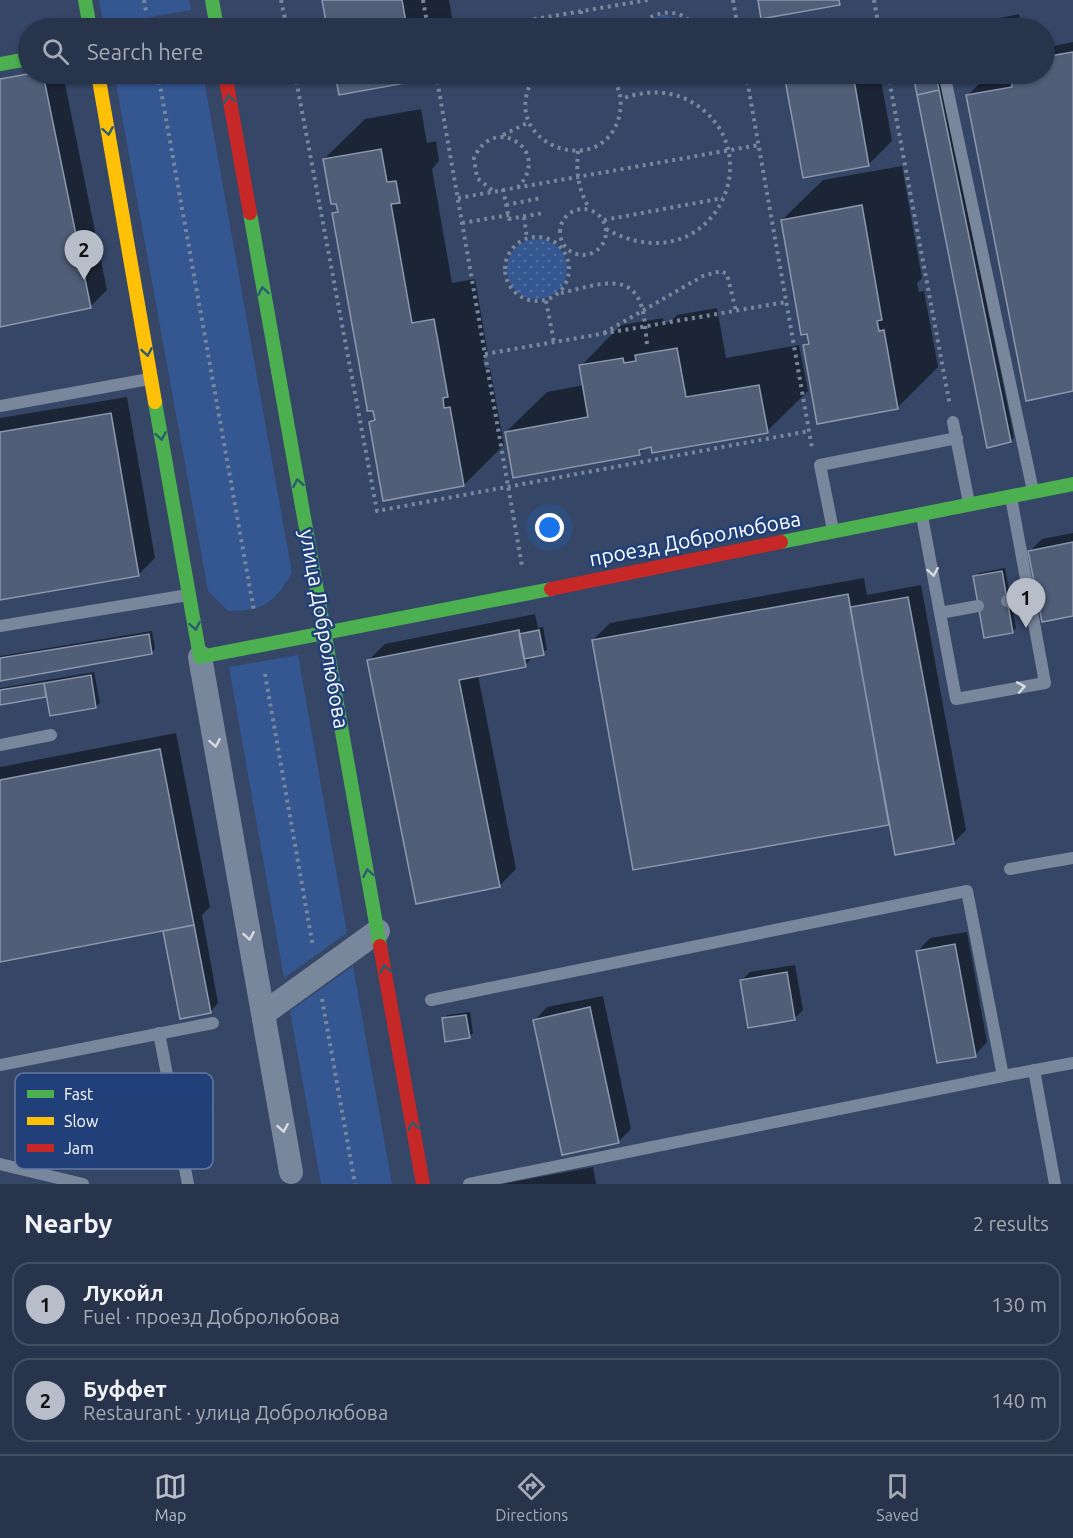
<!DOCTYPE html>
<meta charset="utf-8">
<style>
body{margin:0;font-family:Ubuntu,sans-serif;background:#303c53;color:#f1f3f6}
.you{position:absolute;left:550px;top:528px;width:21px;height:21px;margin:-15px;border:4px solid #fff;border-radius:50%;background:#1a73e8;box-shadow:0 0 0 9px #1a73e833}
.badge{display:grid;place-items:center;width:39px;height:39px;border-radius:50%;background:#b8bec9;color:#111;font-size:20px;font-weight:700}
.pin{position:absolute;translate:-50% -50px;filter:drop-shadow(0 2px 3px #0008)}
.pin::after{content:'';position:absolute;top:32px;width:21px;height:18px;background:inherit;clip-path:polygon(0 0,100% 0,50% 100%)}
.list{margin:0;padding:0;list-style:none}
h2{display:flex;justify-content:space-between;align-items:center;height:78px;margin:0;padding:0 24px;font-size:26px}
h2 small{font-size:20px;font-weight:400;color:#a5aab5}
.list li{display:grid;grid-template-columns:39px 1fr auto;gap:18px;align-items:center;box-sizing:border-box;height:84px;margin:0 12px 12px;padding:0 12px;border:2px solid #444f64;border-radius:18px}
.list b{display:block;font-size:22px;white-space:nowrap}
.list p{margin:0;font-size:20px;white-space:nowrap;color:#a5aab5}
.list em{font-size:20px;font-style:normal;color:#a5aab5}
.icon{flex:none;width:33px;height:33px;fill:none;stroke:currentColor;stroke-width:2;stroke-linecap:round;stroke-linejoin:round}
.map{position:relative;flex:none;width:1073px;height:1184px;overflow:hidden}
.search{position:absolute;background:#28344c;box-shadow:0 2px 4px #0004;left:18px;right:18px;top:18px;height:66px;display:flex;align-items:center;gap:15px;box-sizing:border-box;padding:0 21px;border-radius:33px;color:#a5aab5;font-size:22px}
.sheet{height:270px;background:#28344c}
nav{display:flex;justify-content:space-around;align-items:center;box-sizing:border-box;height:84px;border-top:2px solid #444f64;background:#28344c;font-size:16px;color:#a5aab5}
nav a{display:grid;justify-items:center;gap:3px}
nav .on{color:#b8bec9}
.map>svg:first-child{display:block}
.grass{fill:#345691}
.park{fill:url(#park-dots)}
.shadow{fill:#0007}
.building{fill:#505e78;stroke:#8d98ac;stroke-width:1.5}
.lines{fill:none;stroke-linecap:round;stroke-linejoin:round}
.path{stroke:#79879d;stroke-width:4;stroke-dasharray:3 4.5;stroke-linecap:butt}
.lane{stroke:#79879d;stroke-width:12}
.street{stroke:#79879d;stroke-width:24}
.fast{stroke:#4caf50;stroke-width:14}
.slow{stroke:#ffc107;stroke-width:14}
.jam{stroke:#c62828;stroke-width:14}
.oneway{stroke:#2c5c70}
.oneway2{stroke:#d7dbe2}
.labels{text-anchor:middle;stroke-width:5;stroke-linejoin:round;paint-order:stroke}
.street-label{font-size:21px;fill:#fff;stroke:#21407a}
.key{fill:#21407a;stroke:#6479a2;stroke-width:1.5}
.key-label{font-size:16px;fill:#fff}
</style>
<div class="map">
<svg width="1073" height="1184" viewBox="0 0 1073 1184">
<defs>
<pattern id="park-dots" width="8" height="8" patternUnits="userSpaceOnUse" patternTransform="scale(1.5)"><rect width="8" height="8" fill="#345691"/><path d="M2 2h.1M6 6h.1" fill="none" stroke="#526fa2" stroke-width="1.8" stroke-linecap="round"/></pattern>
</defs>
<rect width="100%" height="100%" fill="#354666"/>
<path class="grass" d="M99,0H189L191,10L104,25Z
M121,74H203L292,573C274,603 264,611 228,611L208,591L115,78Z
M298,655L347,933L284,978L229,667Z
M353,966L392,1184H321L290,1011Z"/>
<path class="park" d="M663,15L683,19L693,28H643L654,18Z
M507 269a30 30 0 1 1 60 0a30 30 0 1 1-60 0Z"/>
<path class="shadow" d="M324,0H449L454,28H329Z
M1019,14L1022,28H952Z
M1073,42V389L967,96L980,83L1012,78L1011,74H1044V48Z
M28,74H63L107,290L90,307L0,325Z
M337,74H423L416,80L340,94Z
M786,74H880L892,141L869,164L804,176Z
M915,74H946L942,85L1014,437L1011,441L988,446Z
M421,109L427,143L436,141L439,161L432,169L452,283L475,279L488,355L483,360L485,368H490L504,445L464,485L371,422L376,417L334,214L339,209L324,159L365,119Z
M902,166L922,278L917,283L919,292L924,291L938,367L897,408L805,345L810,340L782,220L823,180Z
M717,308L726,358L799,345L808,391L767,431L652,446L646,447L639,454L506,432L547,392L584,385L581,366L621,325L663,318L664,323L670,322L677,315Z
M127,397L155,558L138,575L0,599V418Z
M1073,533V614L1030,551L1042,539Z
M1005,568L1016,628L1012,632L975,577L979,573Z
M864,578L867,595L921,585L966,830L953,843L890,821L889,823L593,640L610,623Z
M535,614L538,628L543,627L547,650L535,655L525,665L478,675L516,869L499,886L369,660L385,644Z
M152,631L155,649L151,653L0,679V656Z
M94,672L100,703L96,706L47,695L0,703V688Z
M176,733L210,907L202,915L218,1003L210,1012L181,1017L164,929L0,961V767Z
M967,932L987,1042L975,1055L918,951L930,938Z
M795,965L803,1010L795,1018L741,981L750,972Z
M603,996L631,1129L619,1141L535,1020L547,1007Z
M470,1012L473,1033L469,1037L443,1019L447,1015Z
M209,1083L214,1106L210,1109L187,1090L191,1086Z
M593,1167L596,1184H503Z"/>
<path class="building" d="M322,0H402L407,28H327Z
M758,0H839L840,5L761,19Z
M1011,22L1012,28H979Z
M1073,52V391L1026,401L966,95L1012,87L1010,74H1044V57Z
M28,74H43L91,308L0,327V79Z
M335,74H415L417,81L339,95Z
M784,74H853L869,166L803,178Z
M913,74H936L939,90L917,95Z
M939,90L1011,442L987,448L917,95Z
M381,149L387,182L396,181L400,203L391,204L412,323L434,319L448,397L443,398L444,408L450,407L464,486L383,501L369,422L375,420L373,411H367V408L332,213L338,212L336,204H331L323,159Z
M381,149L387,182L396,181L400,203L391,204L412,323L434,319L448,397L443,398L444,408L450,407L464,486L383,501L369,422L375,420L373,411H367V408L332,213L338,212L336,204H331L323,159Z
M862,205L882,320L877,321L879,331L884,330L898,409L817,424L803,345L809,344L807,334L801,335L781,220Z
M862,205L882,320L877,321L879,331L884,330L898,409L817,424L803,345L809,344L807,334L801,335L781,220Z
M677,348L686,397L759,385L768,433L652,453L651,447L639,450L640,455L513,478L505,432L588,417L579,365L623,358L624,363L636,361L635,355Z
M677,348L686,397L759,385L768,433L652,453L651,447L639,450L640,455L513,478L505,432L588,417L579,365L623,358L624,363L636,361L635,355Z
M111,413L139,576L0,600V432Z
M1073,542V616L1042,622L1028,551Z
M1002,571L1013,633L984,638L973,576Z
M848,594L889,825L633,870L592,640Z
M908,597L954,844L895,855L850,607Z
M519,630L526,667L459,680L500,887L416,904L367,660Z
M539,630L544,655L524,659L519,634Z
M149,634L152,654L0,681V658Z
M91,675L96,708L50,716L44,683Z
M44,683L46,697L0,705V690Z
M160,749L194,925L0,962V780Z
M194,925L211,1013L180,1019L163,931Z
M955,944L976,1057L937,1063L916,951Z
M787,972L795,1020L748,1028L740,980Z
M590,1007L619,1143L562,1155L533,1020Z
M466,1015L470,1038L445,1042L442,1018Z"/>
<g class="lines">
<path class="path" d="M144,0L146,11
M281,0L287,28
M423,0L428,28
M733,0L738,28
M874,0L879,28
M581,11L582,28
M482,28L648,0
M640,28C653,8 683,7 695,28
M158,74L254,611
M295,74L377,511L809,431
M436,74L522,566
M536,74C491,141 601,184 619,117C623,101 620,87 610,74
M659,74H677
M746,74L812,448
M888,74L950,406
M616,81L627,74
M503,135L529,122
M578,151C576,174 578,188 589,208
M503,189L509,219L543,213
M492,190L477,178L474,158C494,112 553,151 518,187
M458,198L759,145
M506,205L541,198
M560 232a23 23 0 1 1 46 0a23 23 0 1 1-46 0Z
M524,217L527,239
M604,220L723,198
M462,223L509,215
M606,229C709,286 774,155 695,104C671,89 646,90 621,99
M505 269a32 32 0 1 1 64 0a32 32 0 1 1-64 0Z
M561,293C583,289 624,271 638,298C645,310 645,329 647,344
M546,301L554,342
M604,333L703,276L721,271L727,274L736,311
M485,354L786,302
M265,674L313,947
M322,999L355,1184"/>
<path class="lane" d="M945,78L1033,491
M0,406L149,379
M953,422L969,503
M922,516L956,699L1045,683L1011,497
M833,530L820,465L957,438
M1007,601L1029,597
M940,613L978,606
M0,626L188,595
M0,745L51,735
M1010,869L1073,858
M431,1000L967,891L1003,1076L469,1184
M159,1033L188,1184
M0,1065L213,1023
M1034,1070L1055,1184
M1003,1076L1073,1063
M0,1164L83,1184"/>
<path class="street" d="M200,657L291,1172
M263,1014L378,931"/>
<path class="fast" d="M85,0L90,28
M212,0L217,28
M0,64L28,59
M250,213L380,946
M155,402L200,657L551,589
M781,542L1073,484"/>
<path class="slow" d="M98,74L155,402"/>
<path class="jam" d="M225,74L250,213
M551,589L781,542
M380,946L423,1184"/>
</g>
<defs><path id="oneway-chevron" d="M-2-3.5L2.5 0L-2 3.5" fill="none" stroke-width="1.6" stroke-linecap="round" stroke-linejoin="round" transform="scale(1.5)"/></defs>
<g class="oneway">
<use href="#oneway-chevron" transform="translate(229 99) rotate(-100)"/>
<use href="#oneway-chevron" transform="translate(108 131) rotate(80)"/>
<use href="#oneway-chevron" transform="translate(263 291) rotate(-100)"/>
<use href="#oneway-chevron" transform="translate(147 352) rotate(80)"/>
<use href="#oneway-chevron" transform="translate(161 436) rotate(80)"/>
<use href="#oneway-chevron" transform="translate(298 483) rotate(-100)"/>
<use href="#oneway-chevron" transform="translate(195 626) rotate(80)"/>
<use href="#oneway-chevron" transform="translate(368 873) rotate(-100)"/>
<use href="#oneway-chevron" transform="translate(385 969) rotate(-100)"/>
<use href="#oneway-chevron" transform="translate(413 1126) rotate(-100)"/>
</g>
<g class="oneway2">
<use href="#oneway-chevron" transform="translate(933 572) rotate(80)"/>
<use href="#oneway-chevron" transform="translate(1021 687) rotate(-10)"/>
<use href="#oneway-chevron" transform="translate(215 743) rotate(80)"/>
<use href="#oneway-chevron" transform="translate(249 936) rotate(80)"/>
<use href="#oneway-chevron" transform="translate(283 1128) rotate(80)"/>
</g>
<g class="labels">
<g class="street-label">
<text transform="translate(695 539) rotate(-11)" y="7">проезд Добролюбова</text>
<text transform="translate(324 629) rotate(80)" y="7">улица Добролюбова</text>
</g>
</g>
<rect x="15" y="1073" width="198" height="96" rx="9" class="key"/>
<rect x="27" y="1090" width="27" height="8" fill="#4caf50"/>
<rect x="27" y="1117" width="27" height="8" fill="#ffc107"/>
<rect x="27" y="1144" width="27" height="8" fill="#c62828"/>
<g class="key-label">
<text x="64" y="1100">Fast</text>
<text x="64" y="1127">Slow</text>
<text x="64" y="1154">Jam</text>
</g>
</svg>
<div class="you"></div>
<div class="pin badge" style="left:1026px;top:628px">1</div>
<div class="pin badge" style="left:84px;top:280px">2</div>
<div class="search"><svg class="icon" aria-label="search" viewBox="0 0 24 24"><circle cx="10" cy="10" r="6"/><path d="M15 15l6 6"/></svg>Search here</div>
</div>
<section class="sheet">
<h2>Nearby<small>2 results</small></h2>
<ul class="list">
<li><span class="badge">1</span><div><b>Лукойл</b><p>Fuel · проезд Добролюбова</p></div><em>130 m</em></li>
<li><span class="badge">2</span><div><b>Буффет</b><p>Restaurant · улица Добролюбова</p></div><em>140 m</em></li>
</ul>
</section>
<nav>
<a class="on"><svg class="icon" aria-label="map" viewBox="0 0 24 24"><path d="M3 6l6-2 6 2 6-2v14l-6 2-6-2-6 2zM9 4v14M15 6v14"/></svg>Map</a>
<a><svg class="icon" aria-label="directions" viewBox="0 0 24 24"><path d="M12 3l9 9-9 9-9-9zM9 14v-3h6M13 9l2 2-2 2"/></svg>Directions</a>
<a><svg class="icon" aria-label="saved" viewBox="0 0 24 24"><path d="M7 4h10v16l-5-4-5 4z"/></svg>Saved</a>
</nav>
